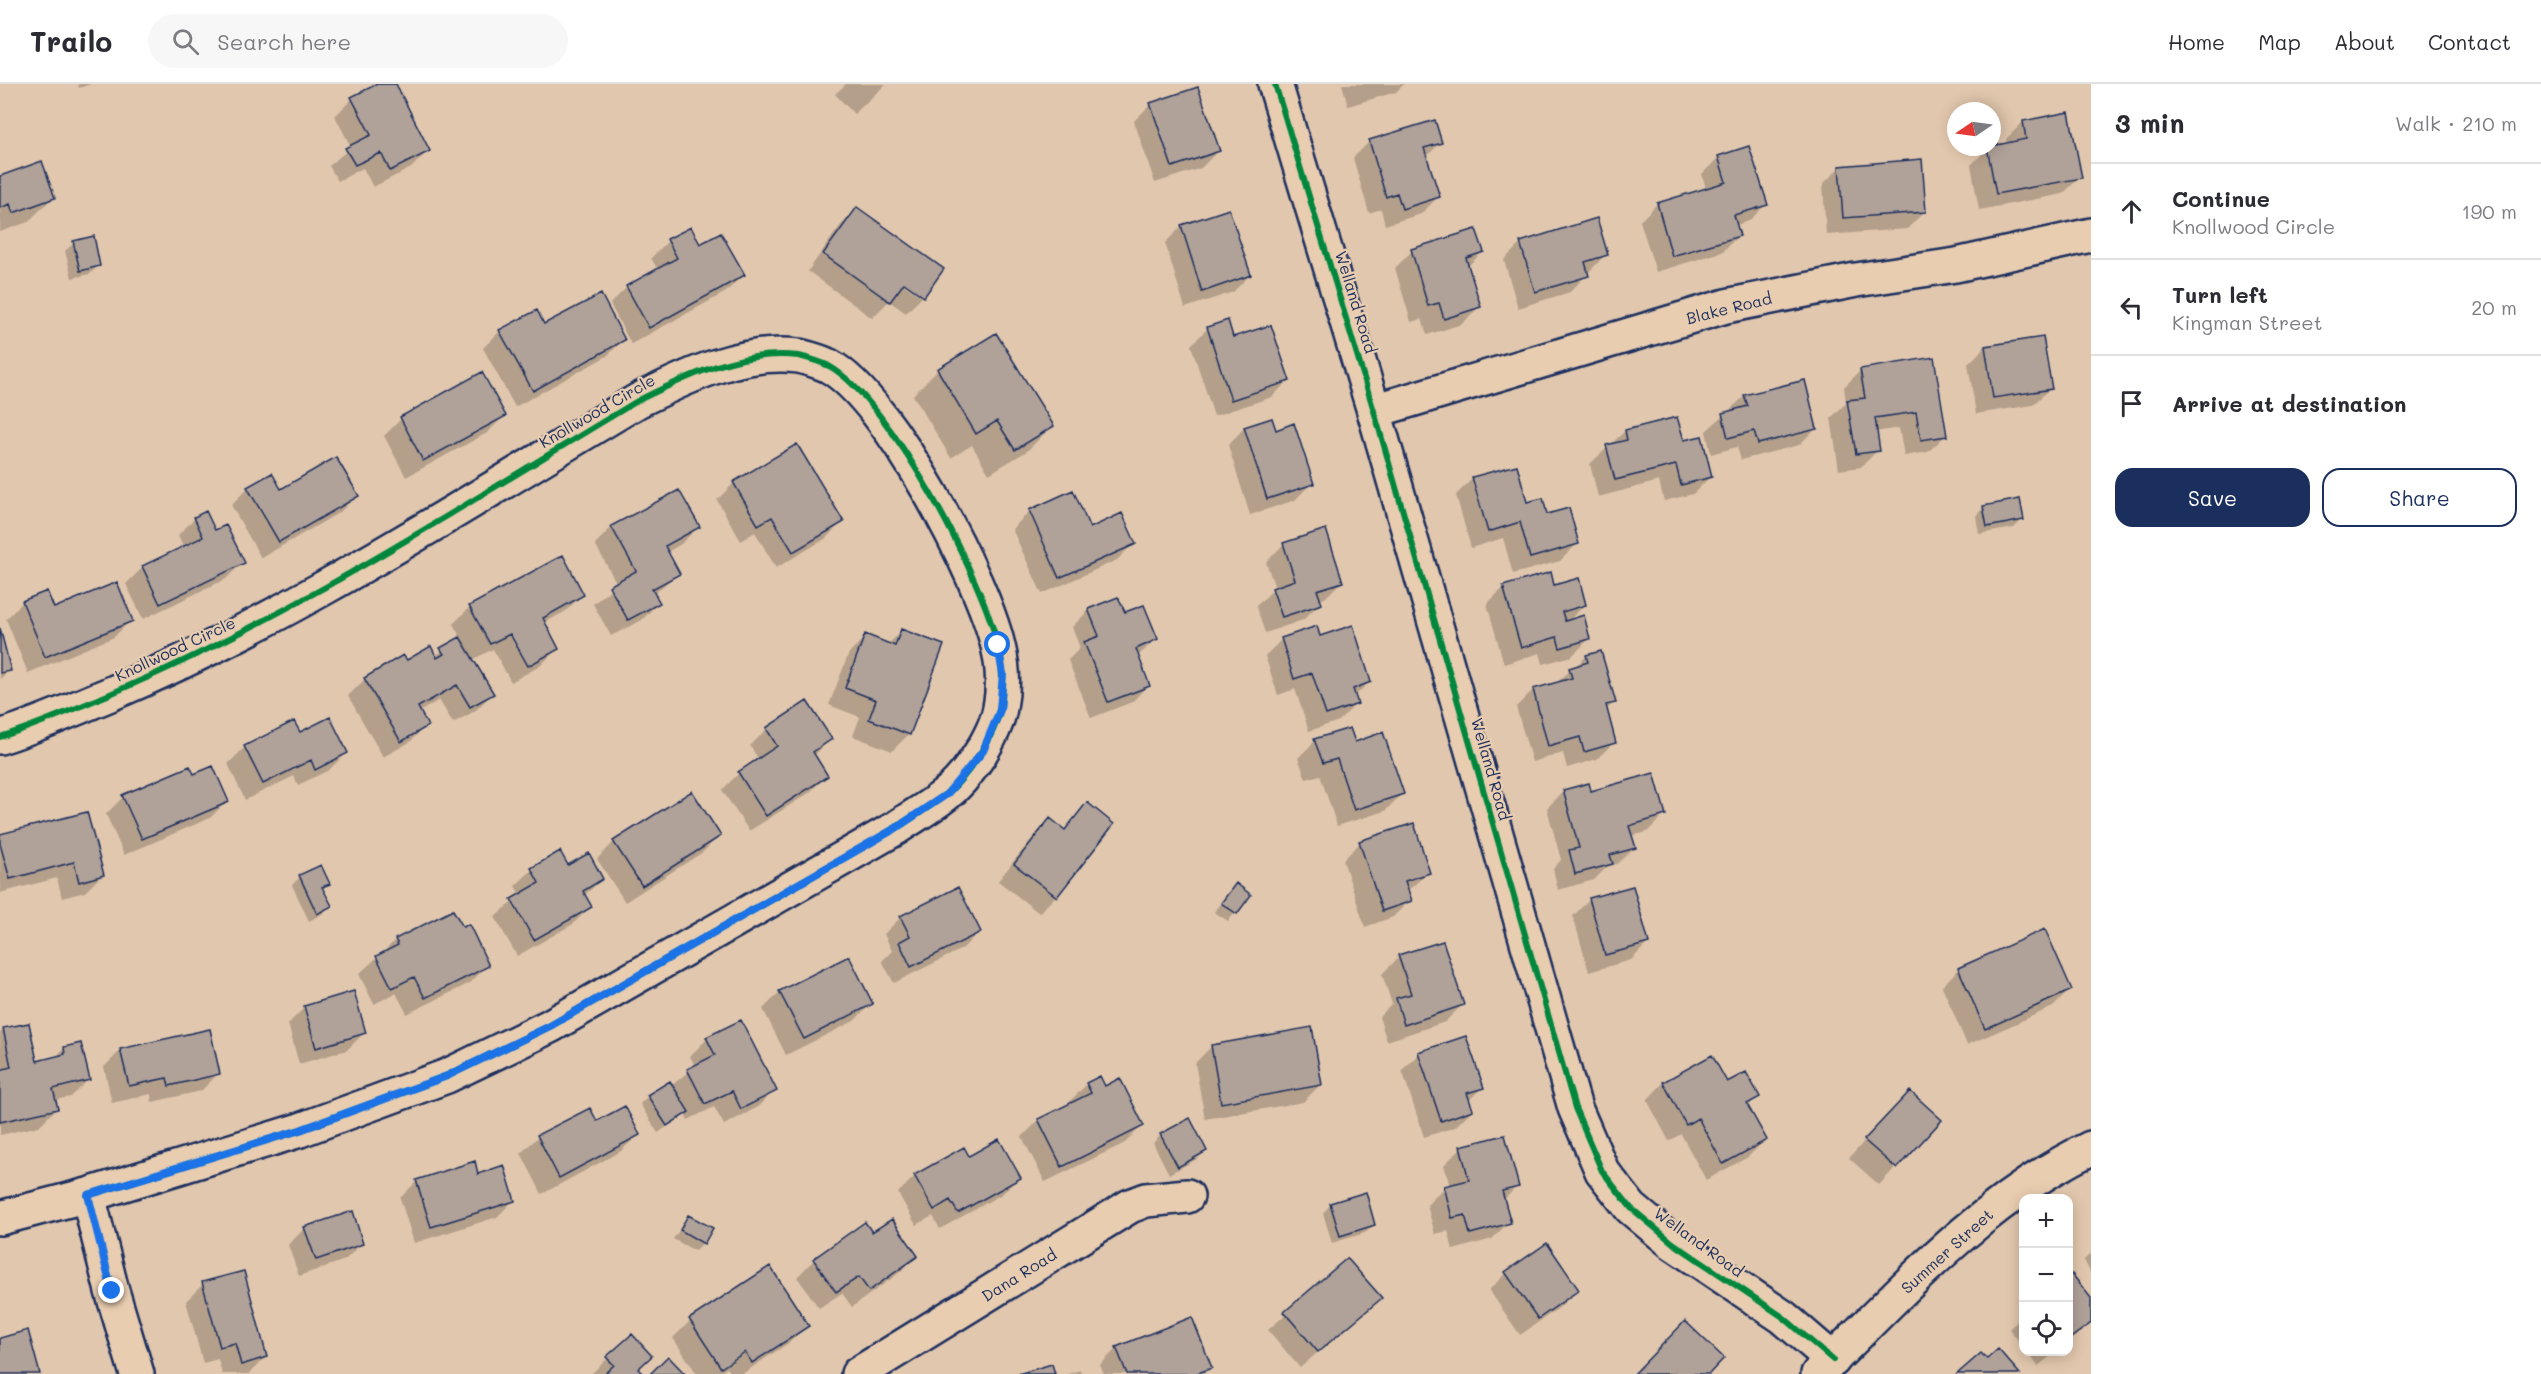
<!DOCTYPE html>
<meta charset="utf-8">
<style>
body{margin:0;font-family:Mali,sans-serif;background:#f7f7f7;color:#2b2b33}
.controls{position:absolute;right:18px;bottom:18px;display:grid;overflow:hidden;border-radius:12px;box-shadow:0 3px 15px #0003}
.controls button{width:54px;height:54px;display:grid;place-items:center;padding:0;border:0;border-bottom:2px solid #e1e1e2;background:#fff;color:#2b2b33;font:30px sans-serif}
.compass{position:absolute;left:1947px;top:18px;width:54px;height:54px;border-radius:50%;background:#fff;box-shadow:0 3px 15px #0003;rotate:257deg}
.stop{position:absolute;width:18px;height:18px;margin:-14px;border:4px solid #1a73e8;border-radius:50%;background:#fff}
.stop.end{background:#1a73e8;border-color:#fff;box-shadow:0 2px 6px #0008}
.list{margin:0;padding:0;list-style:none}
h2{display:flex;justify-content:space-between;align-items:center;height:78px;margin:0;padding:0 24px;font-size:26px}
h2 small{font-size:20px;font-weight:400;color:#7c7c81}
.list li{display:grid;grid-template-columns:39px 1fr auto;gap:18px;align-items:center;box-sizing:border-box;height:96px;padding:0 24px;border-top:2px solid #e1e1e2}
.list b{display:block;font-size:22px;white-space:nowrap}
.list p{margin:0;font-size:20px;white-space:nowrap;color:#7c7c81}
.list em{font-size:20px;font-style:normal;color:#7c7c81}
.actions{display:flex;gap:12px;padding:18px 24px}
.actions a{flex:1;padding:14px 0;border:2px solid #1b2f5e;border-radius:18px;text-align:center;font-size:21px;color:#1b2f5e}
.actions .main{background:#1b2f5e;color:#fff}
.icon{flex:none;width:33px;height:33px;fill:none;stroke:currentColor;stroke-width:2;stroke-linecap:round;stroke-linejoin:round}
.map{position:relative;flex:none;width:2091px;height:1290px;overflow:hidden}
header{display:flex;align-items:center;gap:36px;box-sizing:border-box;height:84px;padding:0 30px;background:#fff;border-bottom:2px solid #e1e1e2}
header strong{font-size:28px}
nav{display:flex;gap:33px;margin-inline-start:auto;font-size:21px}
.search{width:420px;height:54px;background:#f7f7f7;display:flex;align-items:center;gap:15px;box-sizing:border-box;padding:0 21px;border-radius:33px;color:#7c7c81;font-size:22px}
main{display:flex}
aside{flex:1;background:#fff}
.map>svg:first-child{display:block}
.shadow{fill:#0003}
.building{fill:#b0a199;stroke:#1b2f5e;stroke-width:1.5}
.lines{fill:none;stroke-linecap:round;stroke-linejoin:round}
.street-casing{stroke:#1b2f5e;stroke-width:38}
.secondary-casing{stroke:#1b2f5e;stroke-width:38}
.street{stroke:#e9cdb0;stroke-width:33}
.secondary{stroke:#e9cdb0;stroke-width:33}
.cycleway-casing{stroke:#e9cdb0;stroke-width:10}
.cycleway{stroke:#00873e;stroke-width:6}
.route{stroke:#1a73e8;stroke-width:8}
.labels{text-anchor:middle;stroke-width:4.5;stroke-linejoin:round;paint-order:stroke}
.street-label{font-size:16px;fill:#1b2f5e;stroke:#e9cdb0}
</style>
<header>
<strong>Trailo</strong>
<div class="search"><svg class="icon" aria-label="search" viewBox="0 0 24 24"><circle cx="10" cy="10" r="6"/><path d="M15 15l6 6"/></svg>Search here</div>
<nav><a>Home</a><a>Map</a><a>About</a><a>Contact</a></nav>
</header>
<main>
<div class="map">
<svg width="2091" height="1290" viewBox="0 0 2091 1290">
<rect width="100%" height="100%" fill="#e1c7ad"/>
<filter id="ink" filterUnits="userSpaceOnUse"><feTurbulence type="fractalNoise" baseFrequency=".0167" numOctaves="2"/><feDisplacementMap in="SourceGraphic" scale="12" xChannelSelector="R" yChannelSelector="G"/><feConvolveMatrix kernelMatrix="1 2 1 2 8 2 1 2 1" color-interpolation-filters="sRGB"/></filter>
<g filter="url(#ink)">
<path class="shadow" d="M78,0H91L79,4Z
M380,0H394L428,67L411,84L373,103L363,84L338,97L329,82L351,63L335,32L352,15Z
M846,0H886L854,30L835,10Z
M1342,0H1404L1396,8L1348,22Z
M1151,20L1218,67L1201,84L1155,99L1134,37Z
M2023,38L2080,93L2063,110L1979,126L1971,81L1988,64L2007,61L2006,55Z
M1370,57L1440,59L1426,73L1438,113L1421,130L1385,141L1381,125L1369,129L1353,74Z
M1719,73L1766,120L1749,137L1736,141L1739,151L1722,168L1656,188L1640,137L1657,120L1706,105L1702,90Z
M1840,83L1924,128L1907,145L1826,151L1823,100Z
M0,93L53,113L28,138L0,148Z
M857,125L941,185L922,213V210L899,193L897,196L922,213L906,229L889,217L872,234L808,187L840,142Z
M1182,142L1250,191L1233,208L1185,224L1165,159Z
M668,157L699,162L743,191L726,208L631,260L610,220L627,203L658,186L651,174Z
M74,159L99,181L90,190L72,194L65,167Z
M1521,159L1606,170L1570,208L1518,224L1504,176Z
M1412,167L1482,168L1467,183L1479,223L1462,240L1427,251L1422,235L1411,238L1395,184Z
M1208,244L1232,255L1289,296L1272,313L1214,332L1191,261Z
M500,247L624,255L607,272L515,323L483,264Z
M996,251L1052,342L1027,367L989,390L972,361L951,374L913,311L938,286Z
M1985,263L2050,304L2033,321L1976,330L1968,280Z
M1933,275L1945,352L1928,368L1904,372L1899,344L1875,348L1878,366L1861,383L1839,386L1831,334L1846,319L1844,303L1861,286Z
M481,290L504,332L487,349L406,393L384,352L401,335Z
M1745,312L1816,344L1799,361L1741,376L1737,363L1711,370L1706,347Z
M1244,344L1275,348L1312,399L1295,416L1250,431L1228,361Z
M1625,347L1683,358L1710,393L1693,410L1664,417L1659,397L1598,413L1590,380Z
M1473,394L1526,420L1577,460L1560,477L1513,490L1503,454L1471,464L1456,411Z
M734,399L842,438L825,455L776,484L755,448L741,457L717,416Z
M248,404L357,411L340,428L261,474L231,421Z
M1072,408L1090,446L1134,459L1117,476L1042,510L1012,445L1029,428Z
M1984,423L2022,436L2014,444L1979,450L1976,432Z
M205,429L215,448L243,478L226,495L143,535L126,500L143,483L184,464L178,451L195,434Z
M612,443H698L681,460L667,468L678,489L654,510L658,519L642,536L611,552L593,520L617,500L595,460Z
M1325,447L1342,497L1325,514L1319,516L1320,519L1303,536L1265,549L1256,522L1275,504L1266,478L1283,461Z
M1504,503H1553L1585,521L1568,537L1589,555L1572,572L1543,580L1540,569L1504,580L1487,520Z
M583,510L566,527L544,539L557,565L540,582L511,598L493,565L472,576L492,610L475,627L453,639L439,616L419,628L426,641L410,658L383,673L348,612L365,595L406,578L435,572L461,554L453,540L470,523Z
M23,518L53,526L131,536L114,553L28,589L6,535Z
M1089,526L1124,530L1156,555L1137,573L1148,601L1132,618L1091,634L1068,576L1080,564L1072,543Z
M902,547L909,650L892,667L853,652L860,633L829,621L849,569L866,552L888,560Z
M0,550L9,586L0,595Z
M1319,554L1369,598L1354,613L1356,620L1339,637L1309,647L1295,605L1278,611L1265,572L1282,555Z
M1587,572L1614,618L1605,627L1614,658L1597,675L1567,684L1563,669L1532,678L1516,623L1533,606L1554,601Z
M767,645L830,655L814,672L826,692L809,709L749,747L722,706L739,689L759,676L750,662Z
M299,650L346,669L329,686L298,701L294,692L245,716L228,680L245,663Z
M1315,657L1354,659L1402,710L1385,727L1337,742L1320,691L1306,695L1298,674Z
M193,692L227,717L210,734L124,771L106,730L123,713Z
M1564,707L1590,709L1664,731L1647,748L1631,752L1634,764L1617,780L1607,783L1594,796L1558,806L1553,785L1561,776L1547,724Z
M1087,720L1112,740L1056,812L1039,829L998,797L1033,753L1050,736L1063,747Z
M85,729L102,791L85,808L62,814L57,794L0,809V752Z
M719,752L703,768L625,818L597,775L614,758Z
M1360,759L1429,788L1407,807L1410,816L1393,833L1365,843L1343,776Z
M568,783L602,795L584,812L590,823L573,840L517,872L495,833L520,811L515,802L532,786Z
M300,793L329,800L322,806L330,822L322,830L309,837L292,801Z
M1236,801L1249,811L1228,837L1214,828Z
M1590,815L1648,859L1631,876L1589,888L1573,832Z
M901,833L979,848L962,865L894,899L882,877L892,867L884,850Z
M396,856L487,882L470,899L407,930L396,909L374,920L359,890Z
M1399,873L1462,921L1445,938L1387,957L1379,933L1392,920L1382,890Z
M1959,885L2070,906L2053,923L1967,961L1942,902Z
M780,908L871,920L854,937L786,971L763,925Z
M305,923L364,949L347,966L299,980L288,940Z
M3,946L36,978L55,974L64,964L88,996L71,1013L54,1016L56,1025L39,1042L0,1051V949Z
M707,955L775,1006L758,1023L724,1041L714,1023L688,1036L685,1030L658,1049L640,1020L648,1012L671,1002L695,982L690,972Z
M1212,962L1320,1001L1303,1018L1205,1035L1195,979Z
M121,966L218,990L201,1007L152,1018L151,1010L112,1019L104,983Z
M1419,970L1482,1004L1468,1017L1472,1026L1455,1043L1424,1053L1402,986Z
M1711,973L1726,1000L1758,1012L1747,1023L1765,1056L1748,1073L1706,1096L1681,1050L1669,1057L1647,1016L1663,999Z
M1087,1000L1104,1004L1142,1042L1125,1059L1045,1098L1022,1053L1039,1036L1072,1020L1070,1017Z
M589,1026L596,1039L638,1051L621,1067L542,1110L521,1069L538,1053Z
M1894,1026L1940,1036L1879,1101L1849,1074Z
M1161,1051L1205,1067L1197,1075L1169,1090L1153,1059Z
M1461,1064L1517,1102L1503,1117L1509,1138L1492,1155L1453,1166L1448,1147L1435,1150L1427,1121L1444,1104L1450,1102L1444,1081Z
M968,1075L1019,1093L1002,1110L940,1145L933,1132L916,1141L898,1109L915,1092Z
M477,1091L514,1116L497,1133L414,1159L400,1114L417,1097Z
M1331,1120L1374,1141L1365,1149L1332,1159L1323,1129Z
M689,1133L703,1159L695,1167L673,1155Z
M305,1144L362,1159L345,1176L299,1192L288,1161Z
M2091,1169V1190L2084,1176Z
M916,1172L899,1189L852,1223L842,1209L819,1224L797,1193L814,1176Z
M1347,1176L1379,1214L1300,1284L1268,1246Z
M1506,1189L1577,1206L1560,1223L1520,1251L1489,1206Z
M2068,1195L2091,1216V1239L2068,1258Z
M203,1200L266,1273L249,1290H222L218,1275L203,1279L186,1217Z
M2024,1231V1263L2009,1245Z
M690,1237L807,1241L790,1258L742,1290H731L727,1284L718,1290H697L673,1254Z
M632,1252L636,1285L641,1290H591Z
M1117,1264L1210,1283L1203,1290H1104L1100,1281Z
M2027,1268H2056L2038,1282Z
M1080,1286L1081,1290H1067Z"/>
<path class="building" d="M377,0H396L430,67L390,87L381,69L355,81L345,64L371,51L351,13Z
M1198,3L1220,67L1172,83L1150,19Z
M2069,28L2082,94L1996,110L1987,63L2026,55L2023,37Z
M1435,36L1442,59L1424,64L1440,113L1402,125L1397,109L1386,113L1369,56Z
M1749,62L1768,121L1734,131L1740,152L1672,172L1657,119L1726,98L1718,72Z
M1922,75L1926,128L1843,134L1839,82Z
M42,77L55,114L13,129L10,120L0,124V92Z
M857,123L944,185L924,213L904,199L890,218L823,170Z
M1229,125L1251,191L1202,208L1181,141Z
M1597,134L1608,171L1585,178L1589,192L1535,208L1520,158Z
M691,143L700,160L721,149L745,191L649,244L626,202L677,174L667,155Z
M1476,145L1484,168L1466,174L1481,223L1444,235L1439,219L1428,222L1411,165Z
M94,152L100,182L80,187L73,157Z
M601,210L625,256L533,307L499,246L537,226L544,240Z
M1228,236L1233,253L1271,241L1290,297L1231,316L1207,243Z
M996,249L1054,342L1015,366L997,337L976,350L937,285Z
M2043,253L2052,305L1993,314L1985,262Z
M1934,273L1947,352L1921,356L1916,328L1875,334L1880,367L1856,370L1847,316L1865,314L1860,285Z
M482,288L506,332L423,377L400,333Z
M1805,296L1817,345L1758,360L1754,347L1728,354L1722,329L1748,322L1744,311Z
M1677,333L1684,356L1702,352L1712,393L1681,401L1676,381L1615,396L1606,361L1627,356L1625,346Z
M1272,334L1276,346L1294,339L1314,400L1267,415L1244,343Z
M797,360L844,438L793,468L772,433L758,441L733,398Z
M336,373L359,412L279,458L247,403L272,389L281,405Z
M1517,381L1527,418L1543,414L1547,430L1569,424L1579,460L1530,474L1520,438L1488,448L1472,393Z
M679,406L700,443L665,462L680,490L652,505L660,519L628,536L609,502L636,487L611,442Z
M1073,406L1090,444L1122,429L1136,460L1059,494L1029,426Z
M2020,415L2024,436L1987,443L1983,422Z
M206,427L215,446L226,441L245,479L160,520L142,482L203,453L194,433Z
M1326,445L1343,498L1317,506L1322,520L1282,533L1272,504L1295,496L1283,459Z
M563,471L584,511L543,534L559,565L528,582L510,550L490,560L469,522Z
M1551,488L1554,501L1579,494L1586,521L1562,528L1565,537L1584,531L1590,555L1560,564L1557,553L1521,564L1503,502Z
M117,498L133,537L45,573L22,517L47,507L54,524Z
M1118,513L1125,528L1144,521L1158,555L1136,565L1150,602L1108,618L1084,558L1099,552L1088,525Z
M1353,541L1371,598L1353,605L1358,620L1326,631L1312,589L1294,595L1281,554L1317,542L1320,552Z
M0,544L11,587L0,589Z
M901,545L944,561L910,651L869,635L876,616L845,604L865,550L895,562Z
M460,553L494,610L470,623L457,601L418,623L428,642L401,658L364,594L403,571L407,576L431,562L437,574L444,570L440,564Z
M1601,567L1616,619L1606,621L1616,659L1584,668L1580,653L1548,662L1533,605L1572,594L1569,584L1588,578L1586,571Z
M807,617L832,655L813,668L828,692L766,732L738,688L777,662L766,644Z
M330,633L348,669L315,686L311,676L263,700L244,662L294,637L300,648Z
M1350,644L1355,658L1383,648L1404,710L1354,726L1337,675L1323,679L1314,655Z
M190,682L194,690L213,682L229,718L142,755L122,711Z
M1654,689L1666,731L1629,742L1636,764L1610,771L1613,780L1575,790L1569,766L1579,764L1563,706L1589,699L1591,707Z
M692,707L721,752L642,802L613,757Z
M1087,718L1114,740L1057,813L1014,780L1050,734L1065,746Z
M87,728L104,791L79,798L74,778L10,795L0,760V750Z
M1414,739L1430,789L1405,797L1412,817L1382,827L1359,757Z
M560,767L568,781L589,769L603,795L583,807L592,823L534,856L511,815L539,799L531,784Z
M321,781L330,800L322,803L332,822L317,830L299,791Z
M1236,799L1251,811L1237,830L1221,819Z
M1633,802L1649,859L1605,871L1589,814Z
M958,803L981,848L911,883L899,858L910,852L900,832Z
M453,826L463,843L469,840L489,882L425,914L414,893L392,904L376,872L398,861L395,855Z
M2045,845L2072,906L1985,945L1958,884Z
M1443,857L1464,921L1404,941L1396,914L1411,910L1398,871Z
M849,872L873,920L804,955L779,907Z
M354,907L366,949L316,964L304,922Z
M741,936L777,1007L741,1025L732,1007L705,1020L687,985L715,971L706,953Z
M29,939L37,977L65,970L64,963L81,959L90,996L53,1005L58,1025L0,1038V986L11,983L3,944Z
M1312,943L1322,1001L1221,1019L1211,961Z
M210,945L220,990L169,1002L167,994L129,1002L120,965Z
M1466,952L1484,1004L1467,1009L1473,1026L1441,1037L1418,968Z
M1712,971L1727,998L1746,988L1760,1013L1747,1020L1767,1056L1723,1080L1698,1034L1686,1041L1663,998Z
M1100,992L1105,1002L1120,994L1144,1042L1062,1083L1038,1035L1091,1009L1086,999Z
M670,997L689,1028L667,1042L647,1011Z
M1910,1007L1942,1036L1897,1085L1864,1056Z
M625,1022L640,1051L559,1094L537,1051L590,1024L597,1037Z
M1190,1034L1207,1067L1178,1083L1160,1050Z
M1505,1051L1519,1103L1502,1107L1511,1139L1470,1150L1465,1131L1452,1134L1444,1102L1469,1096L1460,1062Z
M999,1055L1021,1094L958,1129L950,1116L934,1126L914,1091L964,1063L969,1072Z
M475,1077L478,1090L504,1081L515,1117L431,1143L416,1096Z
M1366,1108L1375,1141L1340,1152L1330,1119Z
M353,1127L363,1160L316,1176L304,1143Z
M688,1131L713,1144L704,1160L680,1146Z
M892,1135L918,1172L869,1207L859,1193L836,1208L813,1175L865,1138L872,1148Z
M1547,1159L1579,1206L1538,1235L1505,1188Z
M1347,1174L1382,1214L1318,1268L1284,1228Z
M770,1182L809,1242L752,1279L745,1268L721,1284L689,1235Z
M244,1187L267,1273L241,1281L235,1259L220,1263L202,1198Z
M2072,1190L2091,1214V1239L2068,1256V1193Z
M1192,1233L1212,1284L1195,1290H1127L1116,1263Z
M1685,1237L1724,1274L1709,1290H1634Z
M28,1246L40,1290H0V1254Z
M632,1250L652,1272L638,1285L643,1290H604L614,1281L606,1273Z
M1998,1265L2020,1290H1957L1981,1269L1987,1275Z
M668,1272L685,1290H650Z
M1052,1280L1055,1290H1018Z"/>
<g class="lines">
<g class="street-casing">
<path id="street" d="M1275,0L1374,327L1575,1024L1602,1087L1631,1124L1673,1159L1783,1233L1833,1276
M1374,327L1726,222L1856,196L1956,181L2091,151
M0,653C38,641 74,625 110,610C297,531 466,419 639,316C688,292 742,265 799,272C807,274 821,278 829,282C890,316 982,494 998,562C1003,582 1004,603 1000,624C995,652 967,694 945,711C930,723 912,733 896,744L550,942L447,992L300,1046L88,1111
M0,1134L88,1111L112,1207L137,1290
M858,1290L1130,1122L1146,1116L1187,1112"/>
</g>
<g class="secondary-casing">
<path id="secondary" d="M1818,1290C1901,1208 1984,1115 2091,1064"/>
</g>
<use href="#street" class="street"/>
<use href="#secondary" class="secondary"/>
<g class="cycleway-casing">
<path id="cycleway" d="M1275,0L1374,327L1575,1024L1602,1087L1631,1124L1673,1159L1783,1233L1833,1276
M0,653C38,641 74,625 110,610C297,531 466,419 639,316C688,292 742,265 799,272C807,274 821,278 829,282C890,316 982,494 998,562C1003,582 1004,603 1000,624C995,652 967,694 945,711C930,723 912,733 896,744L550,942L447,992L300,1046L88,1111"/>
</g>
<use href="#cycleway" class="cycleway"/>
</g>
</g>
<g class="lines" filter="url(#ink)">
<path class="route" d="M112,1207L88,1111L300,1046L447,992L550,942L896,744L947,710L983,667L1000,626L1003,590L998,561"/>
</g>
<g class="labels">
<g class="street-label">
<text transform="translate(1356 218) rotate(73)" y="6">Welland Road</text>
<text transform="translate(1729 224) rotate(-14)" y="6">Blake Road</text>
<text transform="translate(597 327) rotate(-30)" y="6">Knollwood Circle</text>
<text transform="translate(175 565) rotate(-25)" y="6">Knollwood Circle</text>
<text transform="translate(1491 685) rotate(74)" y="6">Welland Road</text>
<text transform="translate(1699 1158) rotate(36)" y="6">Welland Road</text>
<text transform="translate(1947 1167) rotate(-42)" y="6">Summer Street</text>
<text transform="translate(1019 1191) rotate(-32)" y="6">Dana Road</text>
</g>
</g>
</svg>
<div class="controls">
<button>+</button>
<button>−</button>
<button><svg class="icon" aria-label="locate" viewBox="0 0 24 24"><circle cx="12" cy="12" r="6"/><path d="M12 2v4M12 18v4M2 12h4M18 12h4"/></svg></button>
</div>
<svg class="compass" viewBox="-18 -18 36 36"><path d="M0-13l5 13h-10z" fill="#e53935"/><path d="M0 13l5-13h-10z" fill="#7c7c81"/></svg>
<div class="stop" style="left:998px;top:561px"></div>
<div class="stop end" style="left:112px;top:1207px"></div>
</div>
<aside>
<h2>3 min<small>Walk · 210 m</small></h2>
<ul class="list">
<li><svg class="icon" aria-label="ahead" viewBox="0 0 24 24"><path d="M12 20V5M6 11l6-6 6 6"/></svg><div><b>Continue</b><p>Knollwood Circle</p></div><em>190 m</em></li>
<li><svg class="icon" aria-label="left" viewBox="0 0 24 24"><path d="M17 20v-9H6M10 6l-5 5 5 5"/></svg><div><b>Turn left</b><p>Kingman Street</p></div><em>20 m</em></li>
<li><svg class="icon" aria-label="arrive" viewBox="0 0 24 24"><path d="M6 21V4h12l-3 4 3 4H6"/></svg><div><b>Arrive at destination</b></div></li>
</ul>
<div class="actions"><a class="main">Save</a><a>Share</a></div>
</aside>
</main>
